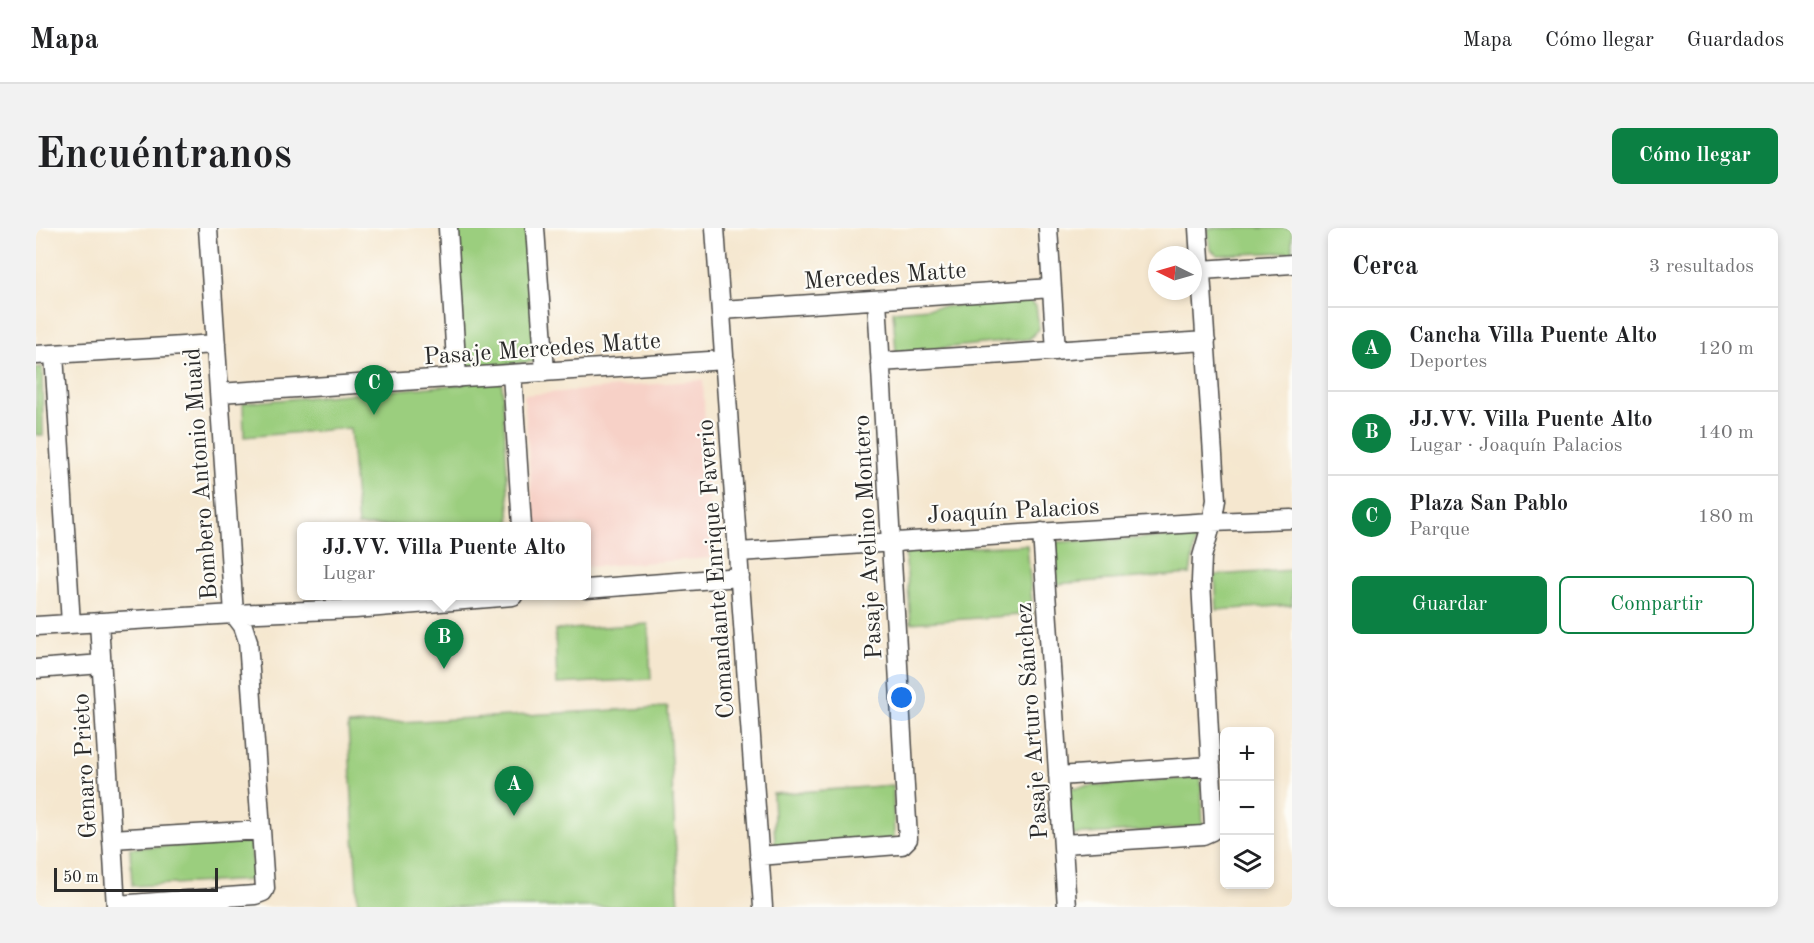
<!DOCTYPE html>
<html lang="es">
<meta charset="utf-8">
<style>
body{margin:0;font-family:"Old Standard TT",serif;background:#f2f2f2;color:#202124}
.controls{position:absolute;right:18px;bottom:18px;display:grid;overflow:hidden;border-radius:9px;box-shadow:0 3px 9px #0003}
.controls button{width:54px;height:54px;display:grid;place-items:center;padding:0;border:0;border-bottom:2px solid #e0e0e0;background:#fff;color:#202124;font:30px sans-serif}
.compass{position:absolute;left:1112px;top:18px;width:54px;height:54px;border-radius:50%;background:#fff;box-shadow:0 3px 9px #0003;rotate:275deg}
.scale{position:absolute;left:18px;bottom:15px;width:164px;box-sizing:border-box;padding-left:6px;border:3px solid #2b2b2b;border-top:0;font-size:16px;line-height:21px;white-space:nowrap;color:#2b2b2b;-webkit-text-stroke:4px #fdfcf7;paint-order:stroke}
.you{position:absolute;left:866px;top:470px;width:21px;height:21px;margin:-15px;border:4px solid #fff;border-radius:50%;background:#1a73e8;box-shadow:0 0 0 9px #1a73e833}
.badge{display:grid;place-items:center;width:39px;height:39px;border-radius:50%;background:#0b8043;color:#fff;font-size:20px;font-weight:700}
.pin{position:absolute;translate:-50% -50px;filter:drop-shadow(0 2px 3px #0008)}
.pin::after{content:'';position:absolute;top:32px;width:21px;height:18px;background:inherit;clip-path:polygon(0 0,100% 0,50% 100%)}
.popup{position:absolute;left:261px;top:294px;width:294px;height:78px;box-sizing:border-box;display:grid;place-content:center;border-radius:9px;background:#fff;filter:drop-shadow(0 2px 4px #0005);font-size:20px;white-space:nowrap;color:#757577}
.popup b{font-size:22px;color:#202124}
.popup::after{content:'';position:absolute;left:50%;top:100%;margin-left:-12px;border:12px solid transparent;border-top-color:#fff}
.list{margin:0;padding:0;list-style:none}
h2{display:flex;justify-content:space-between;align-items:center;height:78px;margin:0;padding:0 24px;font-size:26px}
h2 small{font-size:20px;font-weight:400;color:#757577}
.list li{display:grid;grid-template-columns:39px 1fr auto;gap:18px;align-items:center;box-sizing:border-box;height:84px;padding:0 24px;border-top:2px solid #e0e0e0}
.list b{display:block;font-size:22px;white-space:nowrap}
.list p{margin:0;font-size:20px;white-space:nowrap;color:#757577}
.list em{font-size:20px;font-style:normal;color:#757577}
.actions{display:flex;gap:12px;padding:18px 24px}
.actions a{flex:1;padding:14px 0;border:2px solid #0b8043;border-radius:9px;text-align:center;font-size:21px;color:#0b8043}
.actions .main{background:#0b8043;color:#fff}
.icon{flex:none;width:33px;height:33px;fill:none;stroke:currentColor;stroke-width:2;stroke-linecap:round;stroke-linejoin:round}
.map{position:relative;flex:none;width:1256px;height:679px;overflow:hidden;border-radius:9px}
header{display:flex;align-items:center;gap:36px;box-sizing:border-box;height:84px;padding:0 30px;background:#fff;border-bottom:2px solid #e0e0e0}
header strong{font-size:28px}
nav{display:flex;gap:33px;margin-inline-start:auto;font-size:21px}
.intro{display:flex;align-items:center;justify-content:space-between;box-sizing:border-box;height:144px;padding:0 36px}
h1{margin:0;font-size:42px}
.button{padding:15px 27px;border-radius:9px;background:#0b8043;color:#fff;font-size:21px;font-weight:700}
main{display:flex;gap:36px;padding:0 36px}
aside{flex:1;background:#fff;border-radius:9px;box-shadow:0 3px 9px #0003}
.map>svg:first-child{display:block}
.built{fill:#f7d1c7}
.green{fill:#9bce7e;stroke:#637c54;stroke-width:1.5}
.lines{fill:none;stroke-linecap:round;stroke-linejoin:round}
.street-casing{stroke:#494744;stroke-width:21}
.street{stroke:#fff;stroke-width:18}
.labels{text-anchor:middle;stroke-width:4.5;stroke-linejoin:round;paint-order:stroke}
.street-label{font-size:24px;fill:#2b2b2b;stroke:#fdfcf7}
</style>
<header>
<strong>Mapa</strong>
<nav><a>Mapa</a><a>Cómo llegar</a><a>Guardados</a></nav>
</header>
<div class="intro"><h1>Encuéntranos</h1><a class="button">Cómo llegar</a></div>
<main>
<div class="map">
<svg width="1256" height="679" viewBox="0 0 1256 679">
<rect width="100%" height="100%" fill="#fdfcf7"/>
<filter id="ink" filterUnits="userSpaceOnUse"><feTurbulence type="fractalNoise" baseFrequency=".0167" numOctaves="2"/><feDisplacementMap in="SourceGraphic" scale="12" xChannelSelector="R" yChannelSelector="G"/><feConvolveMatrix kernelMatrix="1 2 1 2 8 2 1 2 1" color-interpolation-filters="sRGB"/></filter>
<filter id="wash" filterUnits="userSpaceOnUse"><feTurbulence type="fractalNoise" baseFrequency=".008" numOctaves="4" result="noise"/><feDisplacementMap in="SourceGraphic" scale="24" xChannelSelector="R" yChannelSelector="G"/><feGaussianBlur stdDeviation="1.35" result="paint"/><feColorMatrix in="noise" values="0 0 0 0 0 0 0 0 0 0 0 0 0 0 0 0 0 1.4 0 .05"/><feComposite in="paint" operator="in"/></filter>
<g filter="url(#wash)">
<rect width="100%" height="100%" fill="#f5e7cf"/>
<path class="built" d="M667,152L675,330L551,339L550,298H498L488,167Z"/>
<path class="green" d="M418,0H496L505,133L465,137L474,298H322L314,200L208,209L207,175L429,156Z
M1172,0H1256V24L1182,27L1174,21Z
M991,72L1000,78L1003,101L993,111L860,125L857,83Z
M6,139L7,207H0V140Z
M1160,308L1154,346L1021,356L1020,314Z
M991,317L997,386L875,395L869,322Z
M1256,342V377L1181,382L1179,347Z
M612,396L615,451L521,456L519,402Z
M632,479L643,679H322L312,497Z
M1165,549L1167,599L1034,607L1033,560Z
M857,557L858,611L739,618L737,566Z
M215,614L217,652L96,658L94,620Z"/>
</g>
<g filter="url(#ink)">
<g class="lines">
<g class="street-casing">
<path id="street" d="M412,0L421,150
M499,0L509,144
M679,0L727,679
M1012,0L1020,123
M1165,42L1256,36
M685,82L1016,60
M18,126L35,396
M0,127L180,116
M844,134L1170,113
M476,146L486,298
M183,165L689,132
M1006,304L1031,679
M702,324L1176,294L1256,291
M550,361L704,349
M63,394L80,679
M0,398L198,386L319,381L477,368
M0,441L66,436
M1022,548L1175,538
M76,611L225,602
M1027,616L1167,607L1176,603L1178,598L1165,353L1166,329L1176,294L1180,272L1162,0
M723,628L862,617H866L872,611L841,72
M80,677L219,667L227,664L229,660L212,413L207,398L198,386L172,0"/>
</g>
<use href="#street" class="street"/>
</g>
</g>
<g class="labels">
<g class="street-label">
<text transform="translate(849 47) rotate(-4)" y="8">Mercedes Matte</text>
<text transform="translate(506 120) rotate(-4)" y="8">Pasaje Mercedes Matte</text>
<text transform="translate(164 246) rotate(-94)" y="8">Bombero Antonio Muaid</text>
<text transform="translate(977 282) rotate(-3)" y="8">Joaquín Palacios</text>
<text transform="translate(831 309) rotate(-93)" y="8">Pasaje Avelino Montero</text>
<text transform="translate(679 341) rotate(-94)" y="8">Comandante Enrique Faverio</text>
<text transform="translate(995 493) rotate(-94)" y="8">Pasaje Arturo Sánchez</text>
<text transform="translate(48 538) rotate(-93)" y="8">Genaro Prieto</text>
</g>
</g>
</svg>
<div class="controls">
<button>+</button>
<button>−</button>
<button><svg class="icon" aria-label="layers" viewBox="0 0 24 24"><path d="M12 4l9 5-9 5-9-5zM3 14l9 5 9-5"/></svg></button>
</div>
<svg class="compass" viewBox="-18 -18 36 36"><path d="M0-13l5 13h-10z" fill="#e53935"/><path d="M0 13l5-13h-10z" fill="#757577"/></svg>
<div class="scale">50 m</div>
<div class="you"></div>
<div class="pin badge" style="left:478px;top:588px">A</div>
<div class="pin badge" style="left:408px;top:441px">B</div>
<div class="popup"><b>JJ.VV. Villa Puente Alto</b>Lugar</div>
<div class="pin badge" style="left:338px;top:187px">C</div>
</div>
<aside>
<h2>Cerca<small>3 resultados</small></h2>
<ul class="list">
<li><span class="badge">A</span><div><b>Cancha Villa Puente Alto</b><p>Deportes</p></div><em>120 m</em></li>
<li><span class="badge">B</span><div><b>JJ.VV. Villa Puente Alto</b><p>Lugar · Joaquín Palacios</p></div><em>140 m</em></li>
<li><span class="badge">C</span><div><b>Plaza San Pablo</b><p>Parque</p></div><em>180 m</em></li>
</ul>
<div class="actions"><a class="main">Guardar</a><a>Compartir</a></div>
</aside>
</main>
